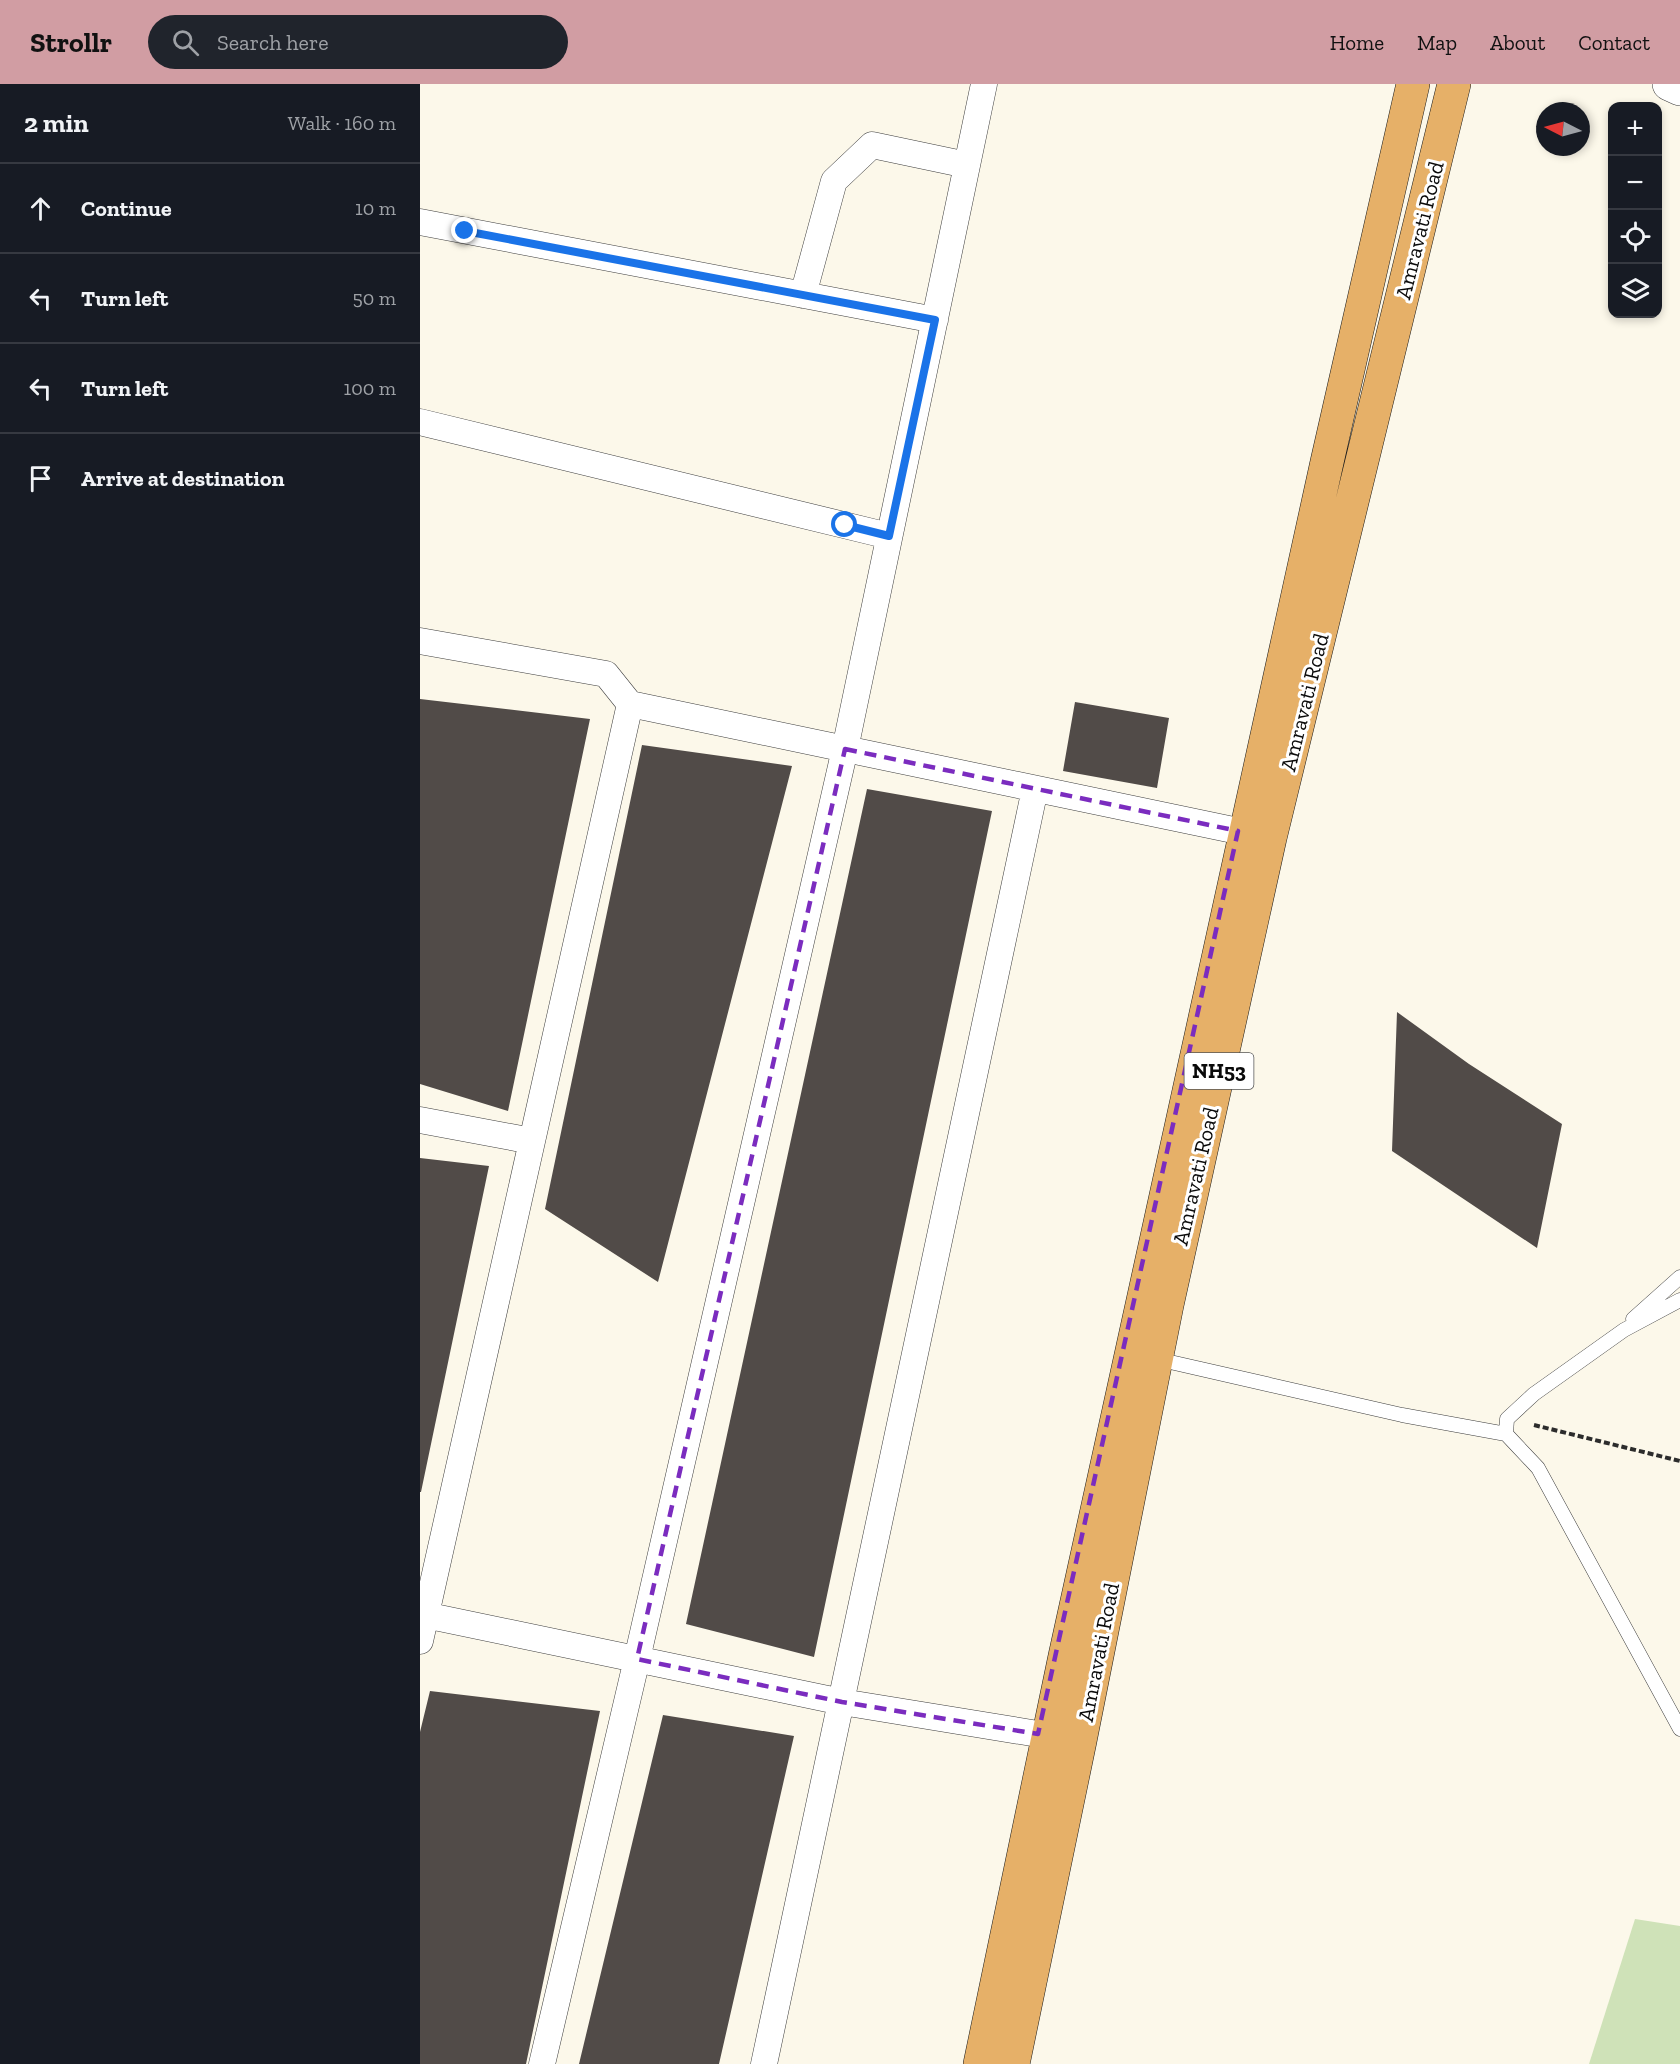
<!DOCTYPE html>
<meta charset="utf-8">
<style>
body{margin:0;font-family:"Zilla Slab",serif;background:#20242c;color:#f1f3f6}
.controls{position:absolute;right:18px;top:18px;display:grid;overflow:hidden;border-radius:12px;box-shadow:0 3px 9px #0003}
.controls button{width:54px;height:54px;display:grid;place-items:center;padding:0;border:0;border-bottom:2px solid #363941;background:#171b24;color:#f1f3f6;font:30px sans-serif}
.compass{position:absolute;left:1116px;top:18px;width:54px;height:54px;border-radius:50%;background:#171b24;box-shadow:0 3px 9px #0003;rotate:276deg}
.stop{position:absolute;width:18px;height:18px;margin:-14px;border:4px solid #1a73e8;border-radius:50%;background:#fff}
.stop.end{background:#1a73e8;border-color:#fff;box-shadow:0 2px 6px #0008}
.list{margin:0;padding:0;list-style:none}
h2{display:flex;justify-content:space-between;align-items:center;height:78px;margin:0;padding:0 24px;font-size:26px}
h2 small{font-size:20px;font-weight:400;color:#9ea1a6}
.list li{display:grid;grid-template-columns:39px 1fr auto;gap:18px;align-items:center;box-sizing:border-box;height:90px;padding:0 24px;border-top:2px solid #363941}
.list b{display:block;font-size:22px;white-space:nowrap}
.list em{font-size:20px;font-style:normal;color:#9ea1a6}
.icon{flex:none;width:33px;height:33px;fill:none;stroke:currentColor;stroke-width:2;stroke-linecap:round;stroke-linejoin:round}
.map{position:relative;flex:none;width:1260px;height:1980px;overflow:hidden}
header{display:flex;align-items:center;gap:36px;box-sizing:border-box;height:84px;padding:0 30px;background:#d19da3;color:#111}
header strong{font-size:28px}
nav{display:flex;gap:33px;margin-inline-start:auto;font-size:21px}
.search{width:420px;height:54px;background:#20242c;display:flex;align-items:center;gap:15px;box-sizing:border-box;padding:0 21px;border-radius:33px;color:#9ea1a6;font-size:22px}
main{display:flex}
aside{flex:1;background:#171b24}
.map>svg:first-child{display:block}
.green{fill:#cfe2b8}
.building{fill:#514b48}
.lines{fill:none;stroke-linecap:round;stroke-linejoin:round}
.service-casing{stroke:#3d3d3d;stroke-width:15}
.minor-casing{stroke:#3d3d3d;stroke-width:27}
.tertiary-casing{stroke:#3d3d3d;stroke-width:34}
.trunk-casing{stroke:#1b1b1b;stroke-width:34}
.path{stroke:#2c2c2c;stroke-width:4;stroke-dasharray:6 3;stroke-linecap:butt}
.service{stroke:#fff;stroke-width:14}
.minor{stroke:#fff;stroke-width:26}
.tertiary{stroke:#fff;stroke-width:33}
.trunk{stroke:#e6b068;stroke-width:33}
.route{stroke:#1a73e8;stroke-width:8}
.marked{fill:none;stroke:#7b2cbf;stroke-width:4.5;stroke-dasharray:12 8;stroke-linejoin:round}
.labels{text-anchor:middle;stroke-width:6;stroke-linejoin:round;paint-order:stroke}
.shield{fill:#fff;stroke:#545454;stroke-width:1.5}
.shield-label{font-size:21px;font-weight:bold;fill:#0a0a0a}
.street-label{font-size:22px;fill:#0a0a0a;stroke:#fff}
</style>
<header>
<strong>Strollr</strong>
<div class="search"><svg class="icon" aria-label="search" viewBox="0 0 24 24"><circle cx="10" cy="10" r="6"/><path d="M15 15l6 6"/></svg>Search here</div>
<nav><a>Home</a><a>Map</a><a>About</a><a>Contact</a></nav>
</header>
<main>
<aside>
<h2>2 min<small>Walk · 160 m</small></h2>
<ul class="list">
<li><svg class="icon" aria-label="ahead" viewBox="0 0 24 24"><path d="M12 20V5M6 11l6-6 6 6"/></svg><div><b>Continue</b></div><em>10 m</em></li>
<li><svg class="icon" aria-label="left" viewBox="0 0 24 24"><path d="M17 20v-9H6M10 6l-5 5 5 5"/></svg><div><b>Turn left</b></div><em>50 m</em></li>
<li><svg class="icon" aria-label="left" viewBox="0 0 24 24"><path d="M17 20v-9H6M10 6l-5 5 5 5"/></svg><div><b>Turn left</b></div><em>100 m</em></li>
<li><svg class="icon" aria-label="arrive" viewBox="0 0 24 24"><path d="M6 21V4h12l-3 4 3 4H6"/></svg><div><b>Arrive at destination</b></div></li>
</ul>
</aside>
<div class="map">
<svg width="1260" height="1980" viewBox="0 0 1260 1980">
<rect width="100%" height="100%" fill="#fcf8ea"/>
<path class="green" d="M1215,1835L1260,1842V1980H1169Z"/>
<path class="building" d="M0,615L170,635L88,1027L0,1000Z
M655,618L749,634L737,704L643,687Z
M222,661L372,682L238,1198L125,1125Z
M447,705L572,727L394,1573L266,1540Z
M977,928L1049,980L1142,1040L1117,1164L972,1067Z
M0,1074L69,1082L1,1408H0Z
M10,1607L180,1627L106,1980H0V1648Z
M243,1631L374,1652L299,1980H159Z"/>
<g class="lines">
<g class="service-casing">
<path id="service" d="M1213,1235L1260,1193
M737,1275L982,1331L1086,1350L1118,1384L1260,1645
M1086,1350L1087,1335L1114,1310L1204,1246L1260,1216"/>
</g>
<g class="minor-casing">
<path id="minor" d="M0,138L515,236
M383,211L414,97L452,61L547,81
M0,338L469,452
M0,557L186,590L210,620L818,747
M0,1036L112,1057
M0,1530L422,1618L618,1650
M0,1557L210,620
M122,1980L217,1575L425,665L564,0
M344,1980L615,705"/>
</g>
<g class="tertiary-casing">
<path id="tertiary" d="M1249,0L1260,5"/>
</g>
<g class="trunk-casing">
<path id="trunk" d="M560,1980L645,1572L907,378L993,0
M593,1980L660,1657L747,1221L850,754L1034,0"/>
</g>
<path class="path" d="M1114,1341L1260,1377"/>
<use href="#service" class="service"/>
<use href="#minor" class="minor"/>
<use href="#tertiary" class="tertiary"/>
<use href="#trunk" class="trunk"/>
</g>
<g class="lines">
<path class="route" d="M45,147L515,236L469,452L425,441"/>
</g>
<path class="marked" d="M425,665L818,747L618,1650L422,1618L217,1575Z"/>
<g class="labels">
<rect class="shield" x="764.5" y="969" width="69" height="36" rx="4.5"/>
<g class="shield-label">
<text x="799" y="994">NH53</text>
</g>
<g class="street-label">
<text transform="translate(999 146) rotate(-76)" y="8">Amravati Road</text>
<text transform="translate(884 618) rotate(-76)" y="8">Amravati Road</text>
<text transform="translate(775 1092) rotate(-77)" y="8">Amravati Road</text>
<text transform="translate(678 1568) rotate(-79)" y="8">Amravati Road</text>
</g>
</g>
</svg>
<div class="controls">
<button>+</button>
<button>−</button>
<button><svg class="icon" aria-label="locate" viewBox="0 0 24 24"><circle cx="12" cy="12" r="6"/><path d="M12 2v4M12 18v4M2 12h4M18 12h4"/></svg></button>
<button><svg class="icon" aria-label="layers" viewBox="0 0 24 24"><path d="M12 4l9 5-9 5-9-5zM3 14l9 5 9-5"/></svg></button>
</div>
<svg class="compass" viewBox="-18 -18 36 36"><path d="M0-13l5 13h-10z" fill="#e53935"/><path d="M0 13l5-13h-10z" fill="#9ea1a6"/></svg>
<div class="stop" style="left:425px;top:441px"></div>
<div class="stop end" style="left:45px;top:147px"></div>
</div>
</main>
